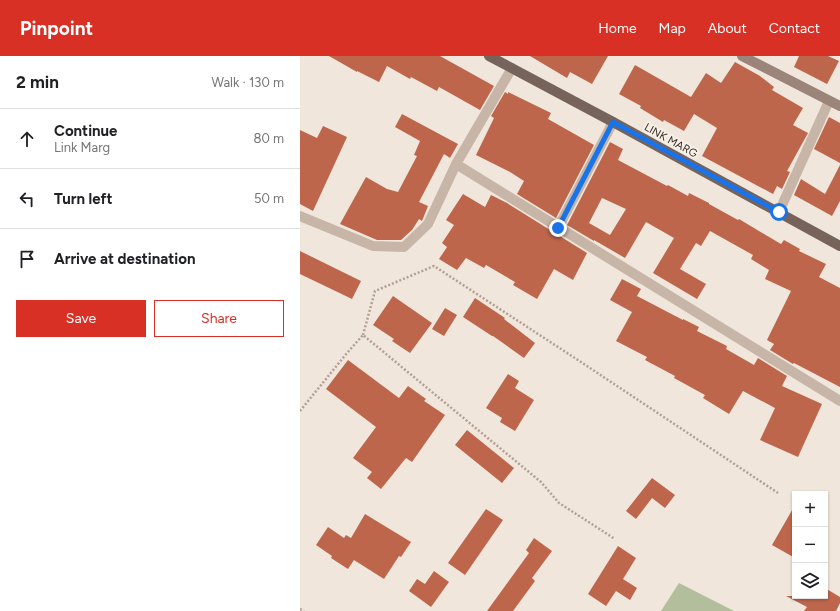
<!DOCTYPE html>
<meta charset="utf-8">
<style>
body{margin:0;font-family:Figtree,sans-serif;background:#f2f2f2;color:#202124}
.controls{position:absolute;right:12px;bottom:12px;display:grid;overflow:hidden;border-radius:0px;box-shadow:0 1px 3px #0004}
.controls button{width:36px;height:36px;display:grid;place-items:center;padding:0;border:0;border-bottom:1px solid #e0e0e0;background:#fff;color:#202124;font:20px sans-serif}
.stop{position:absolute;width:12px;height:12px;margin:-9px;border:3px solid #1a73e8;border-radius:50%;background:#fff}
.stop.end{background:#1a73e8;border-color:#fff;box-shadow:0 1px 4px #0008}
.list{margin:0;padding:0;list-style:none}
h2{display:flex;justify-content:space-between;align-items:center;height:52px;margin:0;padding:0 16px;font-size:17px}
h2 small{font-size:13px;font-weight:400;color:#757577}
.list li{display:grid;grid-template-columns:26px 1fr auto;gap:12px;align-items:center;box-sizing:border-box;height:60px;padding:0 16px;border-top:1px solid #e0e0e0}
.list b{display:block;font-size:15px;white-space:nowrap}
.list p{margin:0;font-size:13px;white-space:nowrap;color:#757577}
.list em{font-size:13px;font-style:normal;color:#757577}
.actions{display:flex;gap:8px;padding:12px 16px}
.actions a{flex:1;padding:9px 0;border:1px solid #d93025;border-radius:0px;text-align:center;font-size:14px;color:#d93025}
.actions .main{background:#d93025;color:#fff}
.icon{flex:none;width:22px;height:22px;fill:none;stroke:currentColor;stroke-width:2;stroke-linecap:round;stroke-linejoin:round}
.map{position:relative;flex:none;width:540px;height:555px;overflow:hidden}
header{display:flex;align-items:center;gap:24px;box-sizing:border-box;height:56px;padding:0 20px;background:#d93025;color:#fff}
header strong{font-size:19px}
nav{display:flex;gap:22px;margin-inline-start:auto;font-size:14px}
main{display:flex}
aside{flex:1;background:#fff}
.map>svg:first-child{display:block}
.green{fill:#b3be9c}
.building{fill:#be664c;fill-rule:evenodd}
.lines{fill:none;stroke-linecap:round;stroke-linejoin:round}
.path{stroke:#b3a093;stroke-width:2.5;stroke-dasharray:2 2;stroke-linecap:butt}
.minor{stroke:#c7b6a8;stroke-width:10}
.secondary{stroke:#9b857a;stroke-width:10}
.primary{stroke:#76635a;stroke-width:10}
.route{stroke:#1a73e8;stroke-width:5}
.labels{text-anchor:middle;stroke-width:4;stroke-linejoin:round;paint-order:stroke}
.street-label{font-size:11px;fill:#352c28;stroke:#f8f0e7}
</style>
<header>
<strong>Pinpoint</strong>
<nav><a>Home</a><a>Map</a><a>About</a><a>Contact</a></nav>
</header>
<main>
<aside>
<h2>2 min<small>Walk · 130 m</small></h2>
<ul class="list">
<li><svg class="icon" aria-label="ahead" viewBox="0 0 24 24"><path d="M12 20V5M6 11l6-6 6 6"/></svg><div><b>Continue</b><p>Link Marg</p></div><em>80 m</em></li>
<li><svg class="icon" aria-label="left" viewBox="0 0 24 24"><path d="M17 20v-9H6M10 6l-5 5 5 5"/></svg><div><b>Turn left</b></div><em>50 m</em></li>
<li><svg class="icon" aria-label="arrive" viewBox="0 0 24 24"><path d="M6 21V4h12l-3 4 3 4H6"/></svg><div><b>Arrive at destination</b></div></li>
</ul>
<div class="actions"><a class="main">Save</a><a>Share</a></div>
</aside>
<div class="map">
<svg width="540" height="555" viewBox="0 0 540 555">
<rect width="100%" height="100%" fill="#f0e6db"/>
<path class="green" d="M379,527L434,555H361Z"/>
<path class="building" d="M29,0H140L194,30L180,54L139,31L137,35L111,21L110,23L87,10L79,26L57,15V16Z
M230,0H308L292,28L270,16L267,22Z
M499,0H528L539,5L527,28L494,11Z
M435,6L460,20L474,31L472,34L503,52L493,69L508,77L487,115L490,116L482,133L477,130L473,138L402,100L417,72L394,58L384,75L364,64L363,66L340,52L341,50L319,38L335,9L391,41L406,17L421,27Z
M205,36L208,38V36L251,57L248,63L294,89L256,162L217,138L224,125L210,116L176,99L194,62L191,60Z
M102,58L158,88L150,102L144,98L119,146L128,150L122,165L119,163L112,174L101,184H77L40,168L66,121L87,133L98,136L117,100L114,99L120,85L95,71Z
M529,61L540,67V107L514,93Z
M23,70L47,81L13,155L0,148V74L17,82Z
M310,86L323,93L318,104L367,130L368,129L388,140L389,137L409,147V148L438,164L439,163L481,188L484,184L500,193L499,195L526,208L519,221L540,232V331L494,307L493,308L470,294L474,288L467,284L491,235L465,223L469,214L451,203L453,199L410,175L401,190L396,187L380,213L406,228L397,243L353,217L374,182L346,166L325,202L294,184V185L267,169ZM302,142L326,153L310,179L289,167Z
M540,109V145L532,160L494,139L501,123L525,138Z
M163,138L185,151L191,139L207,147L287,197L273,224L254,213L237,243L213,229L215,226L186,209L184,212L166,202L157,214L139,203L147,191L142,187L154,169L146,164Z
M0,195L61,225L52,243L0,218Z
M322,223L341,233L337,240L383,264V263L399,271L397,275L427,290L426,293L454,309L458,302L487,320L482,330L522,348L498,401L460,384L475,352L443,335L429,358L403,342L405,339L374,322L375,320L345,304L347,301L316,285L332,256L310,244Z
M93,240L132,267L110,297L92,285L94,283L73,269Z
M175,242L205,262L204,263L235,287L224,302L193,280H192L163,261Z
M145,252L157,259L144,280L132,273Z
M48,304L99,342L108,330L126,343L124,345L145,359L112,406L106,402L81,433L67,422L72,416L53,402L76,371L26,333Z
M208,318L219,325L215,332L234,344L215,375L200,366L202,362L186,352Z
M167,374L214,412L202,427L155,389Z
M352,422L375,439L365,452L352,442L336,463L326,455Z
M495,449V502L472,489Z
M186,453L203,464L165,519L148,507Z
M65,458L111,486L101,501L99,500L84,523L54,504L48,513L31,502L32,500L16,489L28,471L44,482L46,479L51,482Z
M234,482L252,495L232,522L235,525L213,555H187L229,497L226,494Z
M318,490L336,502L323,523L337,532L330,544L316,535L306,550L288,538Z
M134,515L149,526L131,551L109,535L117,523L125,528Z
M525,532L540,541V547L536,555H504L507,551L486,540H525Z"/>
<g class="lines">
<path class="path" d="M63,279L75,235L134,210L284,308L478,437
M0,355L47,297L63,279L241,426L259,447L315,483
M0,553L4,555"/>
<path class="minor" d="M156,108L540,345
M479,156L529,45
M0,160L73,190L104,191L128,168L156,108L212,12
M258,172L313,66"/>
<path class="secondary" d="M442,0L540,50"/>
<path class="primary" d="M189,0L313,66L540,190"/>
</g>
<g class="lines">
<path class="route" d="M258,172L313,66L479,156"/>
</g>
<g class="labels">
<g class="street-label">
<text transform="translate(371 84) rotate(29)" y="4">LINK MARG</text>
</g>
</g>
</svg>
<div class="controls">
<button>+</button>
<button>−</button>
<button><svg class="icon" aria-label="layers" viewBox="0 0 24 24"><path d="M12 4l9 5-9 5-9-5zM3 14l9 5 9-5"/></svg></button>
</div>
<div class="stop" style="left:479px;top:156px"></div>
<div class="stop end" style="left:258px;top:172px"></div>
</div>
</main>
